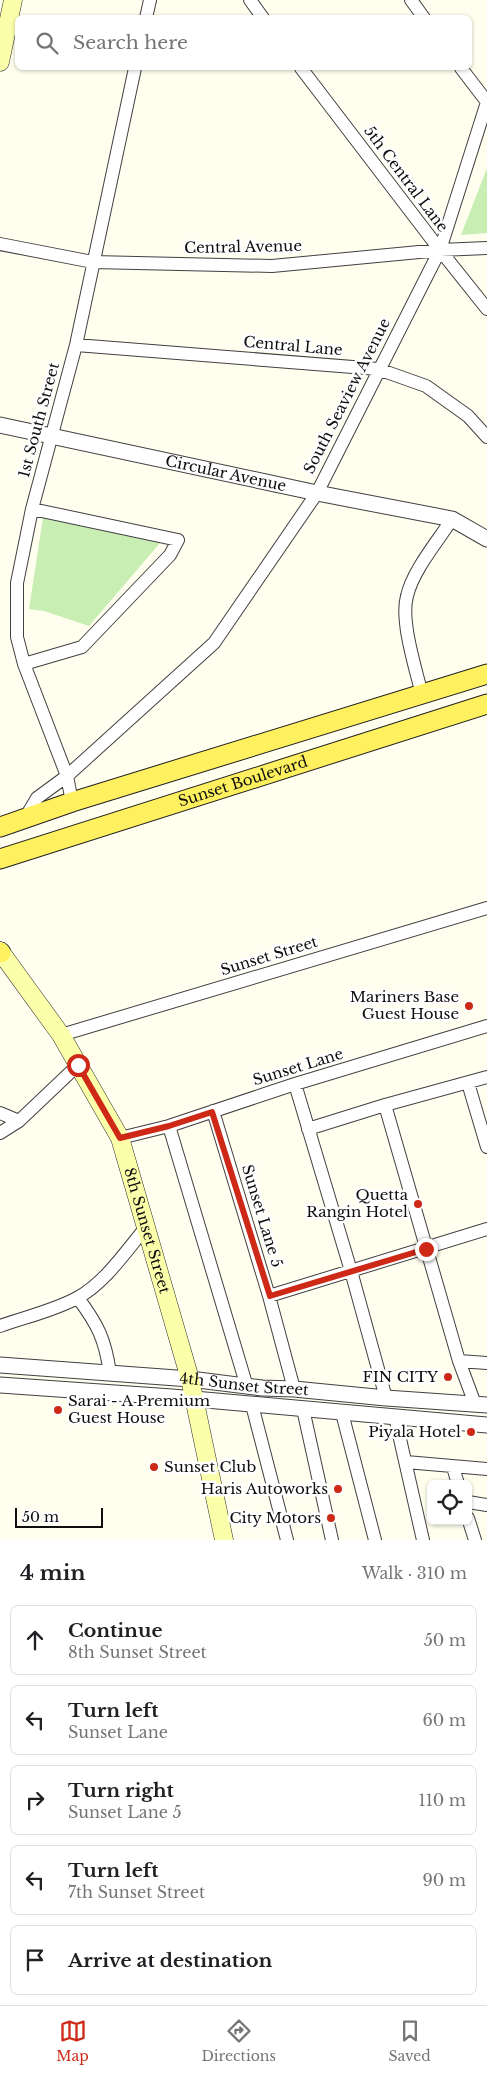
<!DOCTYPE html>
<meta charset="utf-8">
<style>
body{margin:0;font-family:"Libre Baskerville",serif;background:#f2f2f2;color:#202124}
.controls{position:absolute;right:15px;bottom:15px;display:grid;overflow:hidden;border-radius:8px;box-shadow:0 1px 4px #0004}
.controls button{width:45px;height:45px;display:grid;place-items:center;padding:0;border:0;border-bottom:1px solid #e0e0e0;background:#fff;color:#202124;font:25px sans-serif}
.scale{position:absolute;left:15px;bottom:12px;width:88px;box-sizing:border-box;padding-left:5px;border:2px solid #0e0e0e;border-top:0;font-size:14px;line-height:18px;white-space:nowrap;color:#0e0e0e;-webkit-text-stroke:4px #fff;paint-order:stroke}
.stop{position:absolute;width:15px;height:15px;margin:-11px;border:4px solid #ce2917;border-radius:50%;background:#fff}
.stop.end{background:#ce2917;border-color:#fff;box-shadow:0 1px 5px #0008}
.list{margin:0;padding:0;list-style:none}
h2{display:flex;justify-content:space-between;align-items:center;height:65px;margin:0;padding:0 20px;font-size:21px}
h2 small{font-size:16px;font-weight:400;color:#757577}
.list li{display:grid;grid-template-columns:32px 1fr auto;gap:15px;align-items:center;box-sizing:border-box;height:70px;margin:0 10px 10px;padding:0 10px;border:1px solid #e0e0e0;border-radius:8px}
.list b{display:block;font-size:19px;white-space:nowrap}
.list p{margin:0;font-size:16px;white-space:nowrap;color:#757577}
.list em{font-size:16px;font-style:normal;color:#757577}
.icon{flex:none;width:28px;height:28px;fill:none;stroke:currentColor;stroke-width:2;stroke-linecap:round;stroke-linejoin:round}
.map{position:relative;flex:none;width:487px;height:1540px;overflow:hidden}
.search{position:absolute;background:#fff;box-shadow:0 1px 4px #0004;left:15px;right:15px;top:15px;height:55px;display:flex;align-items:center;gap:12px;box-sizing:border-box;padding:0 18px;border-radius:8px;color:#757577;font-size:19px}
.sheet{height:465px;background:#fff}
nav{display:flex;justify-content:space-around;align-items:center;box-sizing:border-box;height:70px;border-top:1px solid #e0e0e0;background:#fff;font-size:14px;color:#757577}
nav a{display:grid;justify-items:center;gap:2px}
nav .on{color:#ce2917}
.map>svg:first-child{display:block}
.green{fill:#c9eeb4}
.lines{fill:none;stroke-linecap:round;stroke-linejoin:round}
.minor-casing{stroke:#414141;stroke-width:14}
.tertiary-casing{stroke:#414141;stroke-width:17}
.secondary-casing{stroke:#303030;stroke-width:19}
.primary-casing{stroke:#1f1f1f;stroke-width:21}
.minor{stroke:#fff;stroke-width:12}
.tertiary{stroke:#fff;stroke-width:15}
.secondary{stroke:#fcffaa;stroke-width:18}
.primary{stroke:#fff05f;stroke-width:19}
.route{stroke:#ce2917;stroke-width:6}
.poi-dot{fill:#ce2917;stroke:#fff;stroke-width:2}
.labels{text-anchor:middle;stroke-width:5;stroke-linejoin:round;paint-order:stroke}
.street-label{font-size:15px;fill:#0e0e0e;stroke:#fff}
.poi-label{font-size:15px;fill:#0e0e0e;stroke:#fff;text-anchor:end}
</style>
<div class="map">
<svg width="487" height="1540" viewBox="0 0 487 1540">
<rect width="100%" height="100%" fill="#fffeef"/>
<path class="green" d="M487,168V233L461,235Z
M43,518L160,543L89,626L44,611L29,609Z"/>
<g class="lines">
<g class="minor-casing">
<path id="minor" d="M250,0L263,18
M411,0L424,18
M146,18L150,0
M301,68L440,250L487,309
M461,68L487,102
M0,244L93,262L272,266L440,250L487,248
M76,345L378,369L426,386L468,416L487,437
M24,664L82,647L170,555L178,540L32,509
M422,695C416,669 400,621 407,596C413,570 438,541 452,519
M72,802L67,776L214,643L317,493L440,250L487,102
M25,818L37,798L67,776L24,664L17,637V583L32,509L76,345L135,68
M61,1035L487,908
M468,1083L487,1147
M295,1084L351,1271L386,1398
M385,1105L459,1361L475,1404
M213,1111L269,1296L294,1389
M0,1113L19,1121
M169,1126L247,1387
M308,1129L385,1105L487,1077
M0,1133L19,1121L78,1065
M120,1138L169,1126L295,1084L487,1026
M269,1296L487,1229
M78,1298C98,1325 105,1339 110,1373
M0,1326C25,1317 53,1311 77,1298C105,1283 126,1251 147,1226
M459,1361L487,1363
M252,1405L287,1540
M303,1409L332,1540
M342,1413L375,1540
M395,1417L423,1540
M406,1462L487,1469
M453,1467L458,1484
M468,1502L487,1505
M468,1518L475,1540"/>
</g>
<g class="tertiary-casing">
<g id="tertiary">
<path id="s1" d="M0,425L317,493L452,519L487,539"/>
<path id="s2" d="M0,1365L190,1379L262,1388L294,1389L386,1398L487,1405"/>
<path d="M0,1385L172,1397L487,1425"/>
</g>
</g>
<g class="secondary-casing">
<g id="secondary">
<path d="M0,62L13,0"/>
<path id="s3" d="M0,951L61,1035L120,1138L190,1379L224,1540"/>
</g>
</g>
<g class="primary-casing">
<g id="primary">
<path d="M0,827L72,802L487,674"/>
<path id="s4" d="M0,859L487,704"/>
<path d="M0,952L1,953"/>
</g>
</g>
<use href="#minor" class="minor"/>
<use href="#tertiary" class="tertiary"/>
<use href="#secondary" class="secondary"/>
<use href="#primary" class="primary"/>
</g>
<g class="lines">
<path class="route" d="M78,1065L120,1138L169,1126L212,1112L270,1296L426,1249"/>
</g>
<g class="poi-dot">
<circle cx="469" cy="1006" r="5"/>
<circle cx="418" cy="1204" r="5"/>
<circle cx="448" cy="1377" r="5"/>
<circle cx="58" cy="1410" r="5"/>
<circle cx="471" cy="1432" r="5"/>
<circle cx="154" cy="1467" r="5"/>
<circle cx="338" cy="1489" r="5"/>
<circle cx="331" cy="1518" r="5"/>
</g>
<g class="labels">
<g class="street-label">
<text transform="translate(406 179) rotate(53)" y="5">5th Central Lane</text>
<text transform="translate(243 247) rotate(-1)" y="5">Central Avenue</text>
<text transform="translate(293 346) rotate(5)" y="5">Central Lane</text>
<text transform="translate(347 396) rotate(-63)" y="5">South Seaview Avenue</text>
<text transform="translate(39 420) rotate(-75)" y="5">1st South Street</text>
<text dy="5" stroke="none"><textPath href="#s1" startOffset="231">Circular Avenue</textPath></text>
<text dy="5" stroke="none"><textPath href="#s4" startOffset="255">Sunset Boulevard</textPath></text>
<text transform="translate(269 956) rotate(-17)" y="5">Sunset Street</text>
<text transform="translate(298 1067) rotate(-17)" y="5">Sunset Lane</text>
<text transform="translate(262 1216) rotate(73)" y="5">Sunset Lane 5</text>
<text dy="5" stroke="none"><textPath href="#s3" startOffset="319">8th Sunset Street</textPath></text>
<text dy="5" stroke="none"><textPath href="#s2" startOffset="245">4th Sunset Street</textPath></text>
</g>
<g class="poi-label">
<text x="459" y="1002">Mariners Base<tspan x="459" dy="17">Guest House</tspan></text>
<text x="408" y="1200">Quetta<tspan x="408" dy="17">Rangin Hotel</tspan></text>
<text x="438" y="1382">FIN CITY</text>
<text x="68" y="1406" text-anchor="start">Sarai - A Premium<tspan x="68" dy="17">Guest House</tspan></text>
<text x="461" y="1437">Piyala Hotel</text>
<text x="164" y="1472" text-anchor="start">Sunset Club</text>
<text x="328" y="1494">Haris Autoworks</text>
<text x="321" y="1523">City Motors</text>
</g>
</g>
</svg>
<div class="controls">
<button><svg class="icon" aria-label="locate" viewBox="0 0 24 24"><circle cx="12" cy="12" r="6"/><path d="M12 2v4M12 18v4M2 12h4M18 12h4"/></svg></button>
</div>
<div class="scale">50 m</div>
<div class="stop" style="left:78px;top:1065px"></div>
<div class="stop end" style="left:426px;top:1249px"></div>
<div class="search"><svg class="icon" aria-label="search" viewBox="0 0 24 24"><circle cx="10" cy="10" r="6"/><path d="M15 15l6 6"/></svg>Search here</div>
</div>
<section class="sheet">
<h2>4 min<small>Walk · 310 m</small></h2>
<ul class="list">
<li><svg class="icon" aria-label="ahead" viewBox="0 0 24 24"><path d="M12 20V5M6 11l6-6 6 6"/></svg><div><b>Continue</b><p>8th Sunset Street</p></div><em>50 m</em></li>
<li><svg class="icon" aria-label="left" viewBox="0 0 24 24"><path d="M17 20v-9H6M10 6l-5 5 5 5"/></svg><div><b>Turn left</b><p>Sunset Lane</p></div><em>60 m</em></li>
<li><svg class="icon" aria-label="right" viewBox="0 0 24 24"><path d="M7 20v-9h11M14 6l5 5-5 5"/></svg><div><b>Turn right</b><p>Sunset Lane 5</p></div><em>110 m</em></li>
<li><svg class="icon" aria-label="left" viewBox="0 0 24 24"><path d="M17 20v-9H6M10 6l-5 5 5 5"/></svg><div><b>Turn left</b><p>7th Sunset Street</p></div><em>90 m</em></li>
<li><svg class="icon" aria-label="arrive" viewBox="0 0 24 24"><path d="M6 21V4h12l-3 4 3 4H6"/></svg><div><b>Arrive at destination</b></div></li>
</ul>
</section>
<nav>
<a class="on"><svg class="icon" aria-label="map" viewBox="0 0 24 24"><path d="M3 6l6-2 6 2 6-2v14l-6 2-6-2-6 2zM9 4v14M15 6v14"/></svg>Map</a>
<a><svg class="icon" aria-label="directions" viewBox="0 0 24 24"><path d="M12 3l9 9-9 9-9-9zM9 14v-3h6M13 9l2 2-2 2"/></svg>Directions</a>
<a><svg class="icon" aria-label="saved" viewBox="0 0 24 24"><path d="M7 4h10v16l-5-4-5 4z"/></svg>Saved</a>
</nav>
